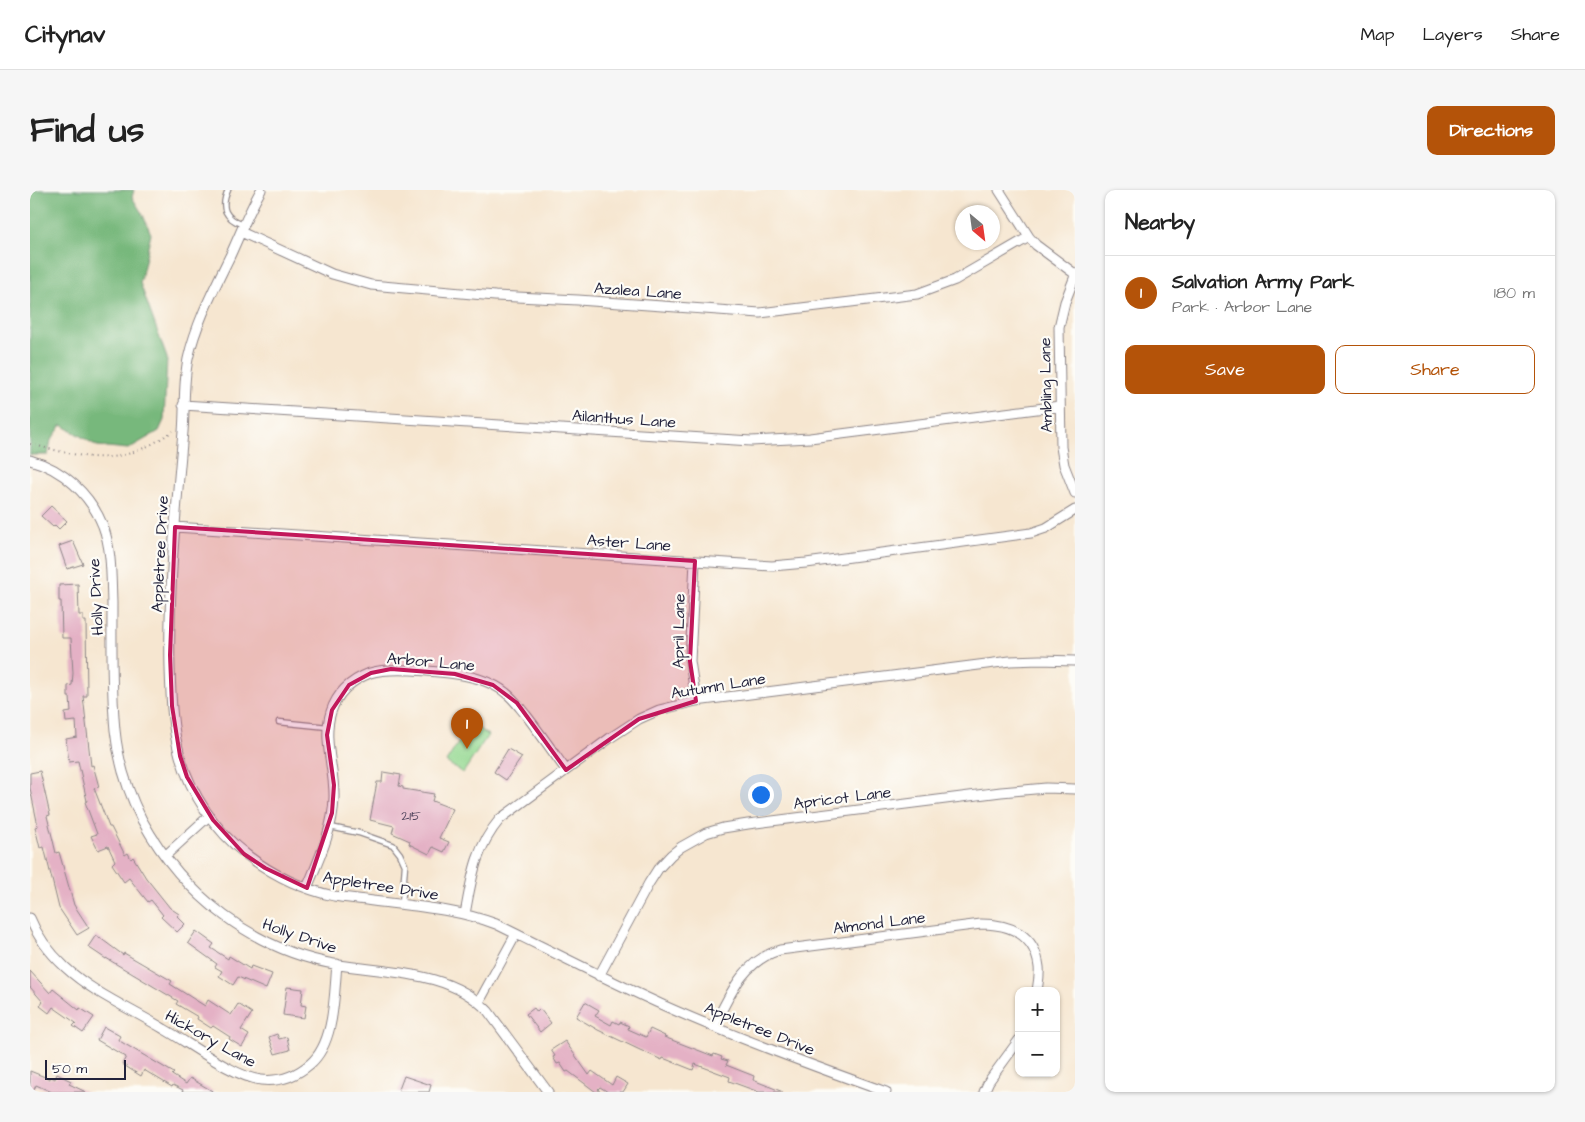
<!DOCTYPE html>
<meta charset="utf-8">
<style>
body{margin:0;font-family:"Architects Daughter",sans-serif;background:#f6f6f6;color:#222}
.controls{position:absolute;right:15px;bottom:15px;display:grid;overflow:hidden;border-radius:10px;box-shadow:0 1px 4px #0004}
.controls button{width:45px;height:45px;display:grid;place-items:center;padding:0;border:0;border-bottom:1px solid #e0e0e0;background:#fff;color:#222;font:25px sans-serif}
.compass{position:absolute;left:925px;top:15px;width:45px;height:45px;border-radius:50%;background:#fff;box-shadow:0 1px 4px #0004;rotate:151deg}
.scale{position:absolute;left:15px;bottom:12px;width:81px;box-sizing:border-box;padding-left:5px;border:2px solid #22223b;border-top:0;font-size:14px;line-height:18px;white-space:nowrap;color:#22223b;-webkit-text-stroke:4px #fdfcf7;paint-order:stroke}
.you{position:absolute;left:730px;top:604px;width:18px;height:18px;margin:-12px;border:4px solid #fff;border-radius:50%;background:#1a73e8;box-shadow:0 0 0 8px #1a73e833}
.badge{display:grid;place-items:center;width:32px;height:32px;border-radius:50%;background:#b45309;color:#fff;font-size:16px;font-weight:700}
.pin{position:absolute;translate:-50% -41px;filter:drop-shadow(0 1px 2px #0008)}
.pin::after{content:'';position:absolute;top:26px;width:18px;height:15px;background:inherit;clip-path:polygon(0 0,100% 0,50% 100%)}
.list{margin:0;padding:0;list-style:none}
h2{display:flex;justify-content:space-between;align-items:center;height:65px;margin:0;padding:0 20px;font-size:21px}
h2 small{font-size:16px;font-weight:400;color:#767676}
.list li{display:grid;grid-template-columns:32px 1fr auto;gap:15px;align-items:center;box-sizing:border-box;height:75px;padding:0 20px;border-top:1px solid #e0e0e0}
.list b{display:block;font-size:19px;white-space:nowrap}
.list p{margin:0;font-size:16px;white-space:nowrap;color:#767676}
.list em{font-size:16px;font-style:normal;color:#767676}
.actions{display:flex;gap:10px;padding:15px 20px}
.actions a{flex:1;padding:11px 0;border:1px solid #b45309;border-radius:10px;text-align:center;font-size:18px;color:#b45309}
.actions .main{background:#b45309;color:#fff}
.map{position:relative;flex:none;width:1045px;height:902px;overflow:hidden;border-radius:10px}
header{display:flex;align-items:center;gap:30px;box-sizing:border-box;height:70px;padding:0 25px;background:#fff;border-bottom:1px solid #e0e0e0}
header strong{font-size:24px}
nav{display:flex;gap:28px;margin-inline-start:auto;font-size:18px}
.intro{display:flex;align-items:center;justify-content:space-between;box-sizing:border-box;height:120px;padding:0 30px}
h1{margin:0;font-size:35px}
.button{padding:12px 22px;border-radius:10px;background:#b45309;color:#fff;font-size:18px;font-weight:700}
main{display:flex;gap:30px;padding:0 30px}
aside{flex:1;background:#fff;border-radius:10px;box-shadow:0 1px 4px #0004}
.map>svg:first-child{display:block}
.green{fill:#94d891;stroke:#5b7d66}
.forest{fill:#77b87b;stroke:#4c6d5b}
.building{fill:#e4b1c5}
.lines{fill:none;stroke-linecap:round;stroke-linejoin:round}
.service-casing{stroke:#8c8486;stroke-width:7}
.minor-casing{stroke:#8c8486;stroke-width:11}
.path{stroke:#8c8486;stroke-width:2;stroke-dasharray:1 4;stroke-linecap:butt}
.service{stroke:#fff;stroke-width:4.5}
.minor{stroke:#fff;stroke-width:9}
.marked{fill:#c2185b;fill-opacity:0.2;stroke:#c2185b;stroke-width:4;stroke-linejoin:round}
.labels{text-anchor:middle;stroke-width:4.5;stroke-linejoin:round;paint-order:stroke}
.number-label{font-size:14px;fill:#52465e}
.street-label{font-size:16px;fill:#22223b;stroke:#fdfcf7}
</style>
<header>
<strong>Citynav</strong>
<nav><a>Map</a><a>Layers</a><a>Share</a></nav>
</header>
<div class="intro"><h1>Find us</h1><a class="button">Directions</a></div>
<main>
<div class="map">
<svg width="1045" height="902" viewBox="0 0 1045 902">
<rect width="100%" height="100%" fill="#fdfcf7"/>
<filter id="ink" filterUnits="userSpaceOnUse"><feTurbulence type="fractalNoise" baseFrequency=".02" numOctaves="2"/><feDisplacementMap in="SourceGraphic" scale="10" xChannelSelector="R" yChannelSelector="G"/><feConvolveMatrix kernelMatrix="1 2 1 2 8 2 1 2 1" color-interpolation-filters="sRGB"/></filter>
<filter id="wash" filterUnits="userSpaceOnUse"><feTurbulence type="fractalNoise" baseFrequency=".0096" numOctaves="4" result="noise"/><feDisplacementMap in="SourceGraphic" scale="20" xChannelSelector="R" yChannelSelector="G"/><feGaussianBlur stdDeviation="1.12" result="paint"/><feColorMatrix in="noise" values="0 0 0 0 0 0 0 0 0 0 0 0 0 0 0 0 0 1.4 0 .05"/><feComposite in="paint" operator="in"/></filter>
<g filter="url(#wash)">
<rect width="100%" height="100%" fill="#f6e6d0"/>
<path class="green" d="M441,533L458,545L433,583L416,572Z"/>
<path class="forest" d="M0,0H104L102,7L113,25L121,44L110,93L137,168L134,230L129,241L98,259L67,256L32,235L21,250L18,265H0Z"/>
<g id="blocks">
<path class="building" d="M21,316L37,331L29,339L25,335L23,337L11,326Z
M43,351L53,374L37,379L29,356Z
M48,394L49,425H53V431H56L57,506H53L61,576L63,575L69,597L64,598L79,637H81L95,665L98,663L101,669L103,667L116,688L140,718L149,724L147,726L155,734L147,742L131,727L133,725L121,710L118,712L99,688L94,692L82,674L85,671L78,656L68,660L61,646L67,644L55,612L57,611L48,571L39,572L36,549L47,547L46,531L36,532L35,523L41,522L40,507H38V496L42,495L43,483L41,448H32L31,411H29V395Z
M478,559L492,567L476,590L464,582Z
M10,581L20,625L17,626L26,663L29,662L44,715L59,738L47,745L29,718L14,657L10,658L5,637L8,636L0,598V583Z
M353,582L371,585L369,596L373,597V599L404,604L402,611L423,619L409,648L419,652L414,662L403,657L399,664L379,654L380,651L362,643L364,636L340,630L347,592H352Z
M166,741L184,754L181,758L198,769L199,766L220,779L221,776L242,784L236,799L208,787L203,795L189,786L192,781L185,777L187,774L158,753Z
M66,745L93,765L94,763L142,791L140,794L175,816L178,810L201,825L208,814L222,823L211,840L219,845L212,857L199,849L200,847L183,836L181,838L167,829L168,827L146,814L148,811L76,768V769L58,757Z
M0,781L20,803L23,799L49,820L50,818L64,827L53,843L43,836L46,833L23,817L19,823L10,816L13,812L0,797Z
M257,797L273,799L271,815L276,816L274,828L253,825Z
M555,812L569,820L565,826L581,835L583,831L589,834L590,832L599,836L598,839L616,847L620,839L635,846L634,847L683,866L684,864L692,867L691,869L698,871L696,875L724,886L723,890L753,902H729L699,891L700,887L665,874L663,880L633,868L632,870L610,860L568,840L546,827Z
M504,818L507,822L510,819L521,833L510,842L496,824Z
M74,837L90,846L88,850L144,883L142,885L156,894L160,888L184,902H152L153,900L143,895L142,897L114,880L111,886L92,874L96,867L67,850Z
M247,844L249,849L257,847L260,860L245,864L239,847Z
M535,851L559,885L562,881L582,895L586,887L598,894L593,902H578L570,897L568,899L570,902H566L538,881L536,882L530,873L527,874L523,867L525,866L521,860Z
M0,881L20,889L21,887L25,889L27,884L41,891L39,894L56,902H22L6,895L3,902H0Z
M374,886L401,895L399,902H368Z"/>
</g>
</g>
<g filter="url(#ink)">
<use href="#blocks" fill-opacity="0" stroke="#8c8486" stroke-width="1"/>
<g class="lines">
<g class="service-casing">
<path id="service" d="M198,0C190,18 195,28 213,35
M249,532L298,537
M300,637L329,643L363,655L370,664L375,675L372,714"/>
</g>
<g class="minor-casing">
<path id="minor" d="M231,0C219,21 210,44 200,66C184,99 166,133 158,169C153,194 155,218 153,242C146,321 138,400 140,479C141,509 142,538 150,566C161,604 185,641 217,665C243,685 272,699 304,706C317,708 330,709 343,711C384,716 427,719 466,734C523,762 579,791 637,817C709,849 783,876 856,902
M969,0L999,47L1006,55L1045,84
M211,42L302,84L341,95L465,106L548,110L730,123L887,104L925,90L999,47
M1045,86L1035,112L1029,137L1031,257L1034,275L1045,303
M153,215L721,251L780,248L1030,216
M0,270C33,279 60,304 73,336C82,360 81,388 82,413C82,455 81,498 85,540C88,571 98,602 112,630C153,705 224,761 309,775C361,783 420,781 458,821L518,902
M145,337L742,376L776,373L1001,343L1016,338L1045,320
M665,371L660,471L666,511
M135,666L179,626
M277,698C289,669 303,640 304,608C305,579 292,550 301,522C307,503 322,490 340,483C361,476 427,482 449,489C458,492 469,497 476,503C484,509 490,518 496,525C510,543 523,562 536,580
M435,724C442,687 445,659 470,629L580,548L609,529L629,520L666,511L980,471L1010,470L1045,471
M0,728C7,746 20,763 35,777C63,803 101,819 134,839C159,853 204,887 231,890C249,892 266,886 280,874C305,853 304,805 307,774
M569,786L619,693L628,679L641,665L651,657L676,643L693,638L718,634L971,602L1016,598L1045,599
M449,812L486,744
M684,836C700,804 713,771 750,760L951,734C980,734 1005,744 1009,777C1010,785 1008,793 1007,801
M954,902L959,891L989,850"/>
</g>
<path class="path" d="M0,254C61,269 88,279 143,241"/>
<use href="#service" class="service"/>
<use href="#minor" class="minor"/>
</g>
</g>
<path class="marked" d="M145,337L665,371L660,471L666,511L609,529L536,580L487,513L463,495L425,484L361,479L341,483L319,495L302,520L297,545L304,595L302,623L277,698L235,678L214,664L183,630L157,587L150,566L142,516L140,465Z"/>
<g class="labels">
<g class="number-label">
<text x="381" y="630">215</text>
</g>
<g class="street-label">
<text transform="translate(608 100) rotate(4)" y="6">Azalea Lane</text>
<text transform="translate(1015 195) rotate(-91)" y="6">Ambling Lane</text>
<text transform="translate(594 228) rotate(4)" y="6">Ailanthus Lane</text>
<text transform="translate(599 352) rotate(4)" y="6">Aster Lane</text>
<text transform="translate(129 364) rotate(-87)" y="6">Appletree Drive</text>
<text transform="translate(65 407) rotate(-93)" y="6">Holly Drive</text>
<text transform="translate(648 441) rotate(-89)" y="6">April Lane</text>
<text transform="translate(401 471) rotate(5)" y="6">Arbor Lane</text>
<text transform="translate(688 495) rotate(-9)" y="6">Autumn Lane</text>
<text transform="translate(812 607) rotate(-7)" y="6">Apricot Lane</text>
<text transform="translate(351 695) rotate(9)" y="6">Appletree Drive</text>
<text transform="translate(849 732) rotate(-7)" y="6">Almond Lane</text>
<text transform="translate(270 745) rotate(19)" y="6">Holly Drive</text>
<text transform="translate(730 838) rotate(22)" y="6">Appletree Drive</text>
<text transform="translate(181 848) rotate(29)" y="6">Hickory Lane</text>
</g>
</g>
</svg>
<div class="controls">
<button>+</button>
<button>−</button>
</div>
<svg class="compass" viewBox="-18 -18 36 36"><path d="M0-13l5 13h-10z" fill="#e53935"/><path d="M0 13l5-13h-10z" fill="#767676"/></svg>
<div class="scale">50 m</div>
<div class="you"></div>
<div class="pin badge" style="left:437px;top:559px">1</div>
</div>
<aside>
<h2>Nearby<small></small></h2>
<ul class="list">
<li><span class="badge">1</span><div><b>Salvation Army Park</b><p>Park · Arbor Lane</p></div><em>180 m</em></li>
</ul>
<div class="actions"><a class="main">Save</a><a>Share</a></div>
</aside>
</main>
